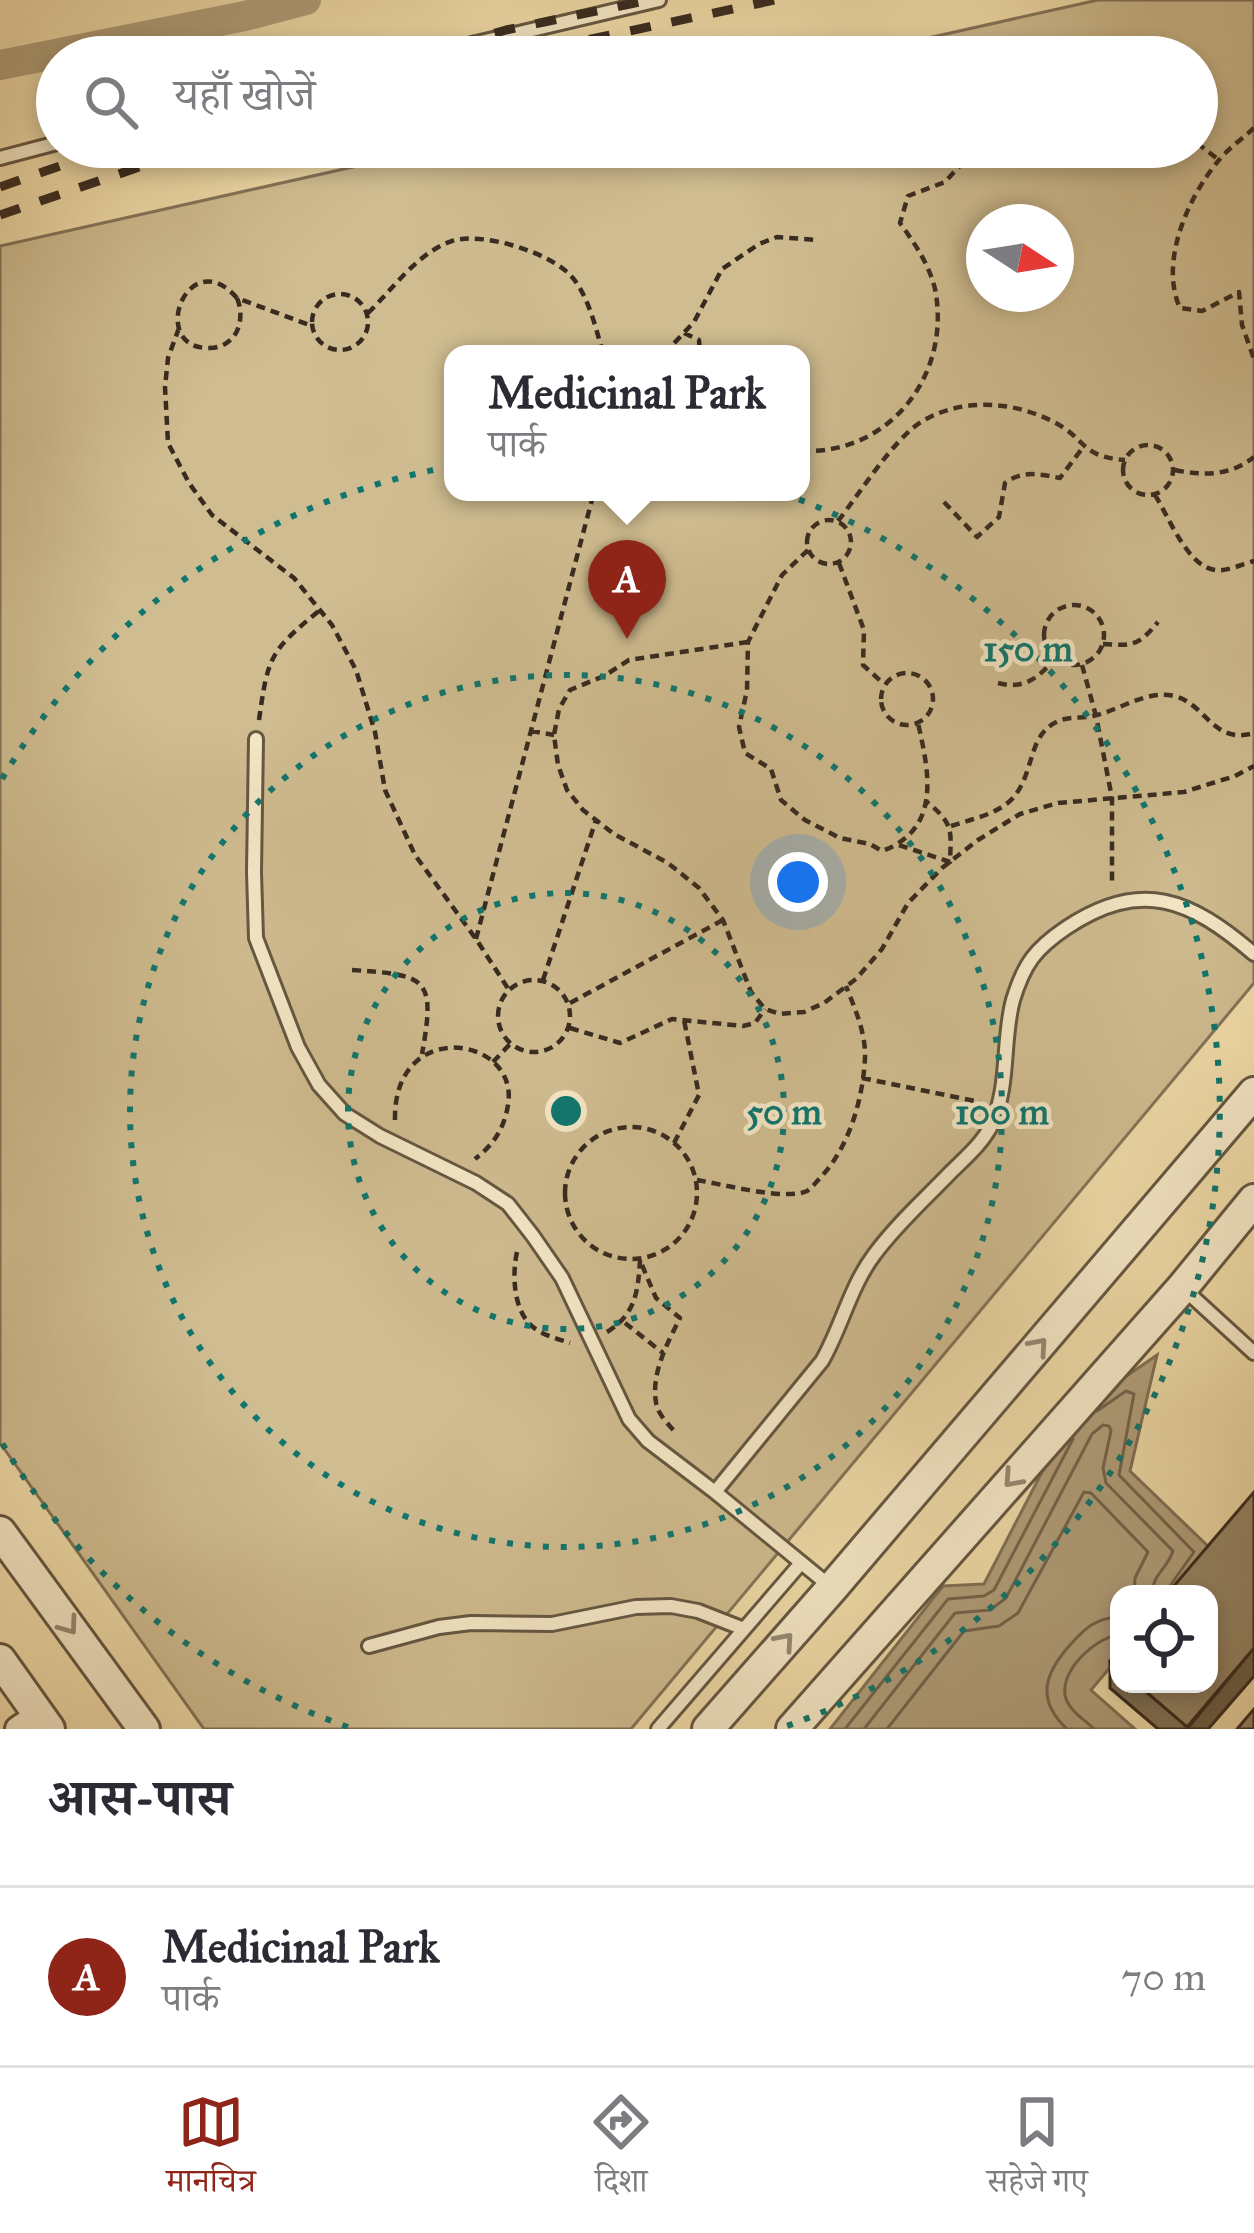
<!DOCTYPE html>
<html lang="hi">
<meta charset="utf-8">
<style>
body{margin:0;font-family:"IM FELL Great Primer","Noto Serif Devanagari",serif;background:#f7f7f7;color:#2b2b33}
.controls{position:absolute;right:36px;bottom:36px;display:grid;overflow:hidden;border-radius:24px;box-shadow:0 6px 18px #0003}
.controls button{width:108px;height:108px;display:grid;place-items:center;padding:0;border:0;border-bottom:3px solid #e1e1e2;background:#fff;color:#2b2b33;font:60px sans-serif}
.compass{position:absolute;left:966px;top:204px;width:108px;height:108px;border-radius:50%;background:#fff;box-shadow:0 6px 18px #0003;rotate:102deg}
.you{position:absolute;left:798px;top:882px;width:42px;height:42px;margin:-30px;border:9px solid #fff;border-radius:50%;background:#1a73e8;box-shadow:0 0 0 18px #1a73e833}
.badge{display:grid;place-items:center;width:78px;height:78px;border-radius:50%;background:#8f2418;color:#fff;font-size:39px;font-weight:700}
.pin{position:absolute;translate:-50% -99px;filter:drop-shadow(0 3px 6px #0008)}
.pin::after{content:'';position:absolute;top:63px;width:42px;height:36px;background:inherit;clip-path:polygon(0 0,100% 0,50% 100%)}
.popup{position:absolute;left:444px;top:345px;width:366px;height:156px;box-sizing:border-box;display:grid;place-content:center;border-radius:24px;background:#fff;filter:drop-shadow(0 3px 9px #0005);font-size:39px;white-space:nowrap;color:#7c7c81}
.popup b{font-size:45px;color:#2b2b33}
.popup::after{content:'';position:absolute;left:50%;top:100%;margin-left:-24px;border:24px solid transparent;border-top-color:#fff}
.list{margin:0;padding:0;list-style:none}
h2{display:flex;justify-content:space-between;align-items:center;height:156px;margin:0;padding:0 48px;font-size:51px}
h2 small{font-size:39px;font-weight:400;color:#7c7c81}
.list li{display:grid;grid-template-columns:78px 1fr auto;gap:36px;align-items:center;box-sizing:border-box;height:180px;padding:0 48px;border-top:3px solid #e1e1e2}
.list b{display:block;font-size:45px;white-space:nowrap}
.list p{margin:0;font-size:39px;white-space:nowrap;color:#7c7c81}
.list em{font-size:39px;font-style:normal;color:#7c7c81}
.icon{flex:none;width:66px;height:66px;fill:none;stroke:currentColor;stroke-width:2;stroke-linecap:round;stroke-linejoin:round}
.map{position:relative;flex:none;width:1254px;height:1729px;overflow:hidden}
.search{position:absolute;background:#fff;box-shadow:0 6px 18px #0003;left:36px;right:36px;top:36px;height:132px;display:flex;align-items:center;gap:30px;box-sizing:border-box;padding:0 42px;border-radius:66px;color:#7c7c81;font-size:45px}
.sheet{height:336px;background:#fff}
nav{display:flex;justify-content:space-around;align-items:center;box-sizing:border-box;height:168px;border-top:3px solid #e1e1e2;background:#fff;font-size:33px;color:#7c7c81}
nav a{display:grid;justify-items:center;gap:6px}
nav .on{color:#8f2418}
.map>svg:first-child{display:block}
.green{fill:#cfbc90;stroke:#837458;stroke-width:3;fill-rule:evenodd}
.water{fill:#b09e79;stroke:#807055;stroke-width:3}
.lines{fill:none;stroke-linecap:round;stroke-linejoin:round}
.shore{stroke:#74644c;stroke-width:3}
.canal{stroke:#b09e79;stroke-width:30}
.service-casing{stroke:#655742;stroke-width:18}
.minor-casing{stroke:#655742;stroke-width:30}
.tertiary-casing{stroke:#655742;stroke-width:36}
.path{stroke:#372b20;stroke-width:4.5;stroke-dasharray:9 6;stroke-linecap:butt}
.service{stroke:#f4e7c6;stroke-width:12}
.minor{stroke:#f4e7c6;stroke-width:24}
.tertiary{stroke:#f4e7c6;stroke-width:30}
.rail{stroke:#372b20;stroke-width:9;stroke-dasharray:21 21;stroke-linecap:butt}
.wall{fill:#817358;stroke:#372b20;stroke-width:3}
.shaded-wall{fill:#695e47;stroke:#372b20;stroke-width:3}
.building{fill:#968666;stroke:#372b20;stroke-width:3}
.oneway{stroke:#968973}
.ring{fill:none;stroke:#0f766e;stroke-width:6;stroke-dasharray:6 12}
.centre{fill:#0f766e;stroke:#f4e7c6;stroke-width:6}
.ring-label{font-size:36px;text-anchor:middle;font-weight:bold;fill:#0f766e;stroke:#f4e7c6;stroke-width:9;stroke-linejoin:round;paint-order:stroke}
</style>
<div class="map">
<svg width="1254" height="1729" viewBox="0 0 1254 1729">
<rect width="100%" height="100%" fill="#eedaa7"/>
<filter id="stains"><feTurbulence type="fractalNoise" baseFrequency=".00167" numOctaves="4"/><feColorMatrix values="0 0 0 0 .2 0 0 0 0 .09 0 0 0 0 .02 0 0 0 .5 -.17"/></filter>
<radialGradient id="worn" r=".72"><stop offset=".6" stop-color="#630" stop-opacity="0"/><stop offset="1" stop-color="#630" stop-opacity=".3"/></radialGradient>
<path class="green" d="M1098,0H1254V983L631,1729H204L0,1443V246L442,147H1197V57H843ZM984,222H1056V294H984ZM453,354H801V492H453Z"/>
<path class="water" d="M1157,1355L1130,1471L1213,1551L1175,1594H1119V1657L1091,1690L1135,1729H830L943,1586L984,1584L1072,1414Z"/>
<g class="lines">
<path class="shore" d="M1097,1411L1126,1391L1134,1394L1119,1475L1194,1552L1167,1590
M845,1729L948,1599L984,1596L994,1590L1073,1439
M864,1729L955,1613L990,1610L1006,1598L1092,1434L1103,1425L1109,1426L1111,1431L1103,1468L1106,1483L1173,1551C1168,1568 1152,1575 1152,1594
M887,1729L964,1631L999,1626L1018,1613L1084,1492L1091,1493L1148,1552L1135,1578L1134,1594
M1067,1729C1036,1700 1044,1674 1070,1645C1085,1628 1096,1618 1119,1617
M1094,1729C1085,1720 1071,1712 1066,1699C1057,1673 1095,1637 1119,1635"/>
<path class="canal" d="M0,65L245,16L306,0"/>
<g class="service-casing">
<path id="service" d="M417,57L659,0
M0,158L57,143
M256,739L254,872L256,938L298,1047L319,1085L345,1114L380,1136L476,1183L508,1204L533,1236L562,1278L629,1419L648,1441L715,1492L831,1587
M1184,1289L1254,1353
M715,1492L822,1361C842,1326 850,1287 874,1255C896,1225 924,1200 949,1174C964,1159 981,1145 991,1126C1010,1087 1002,1040 1013,1000C1024,964 1035,949 1066,928C1141,878 1190,899 1254,954
M369,1646L439,1627L471,1623L552,1624L636,1607L671,1606L698,1611L744,1629
M658,1729L801,1563"/>
</g>
<g class="minor-casing">
<path id="minor" d="M18,1729L39,1715"/>
</g>
<g class="tertiary-casing">
<path id="tertiary" d="M0,1532L144,1729
M0,1660L49,1729
M708,1729L832,1588L1254,1093
M792,1729L1182,1288L1254,1200"/>
</g>
<path class="path" d="M1254,128C1243,138 1229,148 1219,160C1188,197 1159,262 1180,308L1202,311L1239,292L1242,325L1254,359
M1197,143L1219,160
M312 322a28 28 0 1 1 56 0a28 28 0 1 1-56 0Z
M237,298C246,320 237,347 210,348C147,350 187,241 237,298L312,326
M368,313C392,290 418,252 452,241C482,231 552,253 572,277C588,295 597,331 603,354
M179,328L168,358L165,387L168,443L189,483L212,515L294,578L332,625L356,670L375,732L385,790L415,855L476,939L509,990
M684,333L699,340L700,354
M787,351V354
M664,354L694,322L722,269L759,244L777,237L818,240
M1123 470a25 25 0 1 1 50 0a25 25 0 1 1-50 0Z
M801,451C890,455 952,374 935,289C929,264 915,244 900,223L908,196L945,182L977,147
M1175,470C1204,476 1230,476 1254,457
M1155,495C1169,517 1187,566 1215,570C1226,572 1243,564 1254,561
M944,502L977,537L999,517L1005,483C1023,470 1039,474 1060,478L1084,446
M807 542a22 22 0 1 1 44 0a22 22 0 1 1-44 0Z
M838,521C860,493 893,440 921,422C962,397 1013,401 1054,422C1087,439 1080,457 1125,460
M808,550L782,575L748,642L747,690L739,727L745,753L771,769L781,800L805,820L840,838L870,844L882,851C942,829 929,772 918,723
M839,563L864,630L863,665L884,684
M1044 635a30 30 0 1 1 60 0a30 30 0 1 1-60 0Z
M748,642L629,660L604,676L570,690L559,709L554,735L558,765L567,790L583,810L614,834L668,863L699,888L723,920L751,992L765,1009L780,1014L804,1012L824,1003L856,979L882,949L908,903L942,868L978,840L1020,814L1058,803L1184,792L1235,776L1254,766
M1103,644C1133,646 1138,646 1158,622
M1082,665L1096,716L1112,798V884
M881 699a26 26 0 1 1 52 0a26 26 0 1 1-52 0Z
M998,683C1023,690 1039,678 1054,659
M259,720C268,656 270,651 320,610
M531,731L554,735
M951,826C972,819 995,815 1011,800C1037,774 1025,729 1065,719C1074,717 1084,718 1093,716C1118,711 1148,689 1174,696C1207,704 1212,745 1254,733
M899,845L950,862C951,830 954,824 927,802
M476,939L594,492
M352,970C427,975 436,977 422,1054
M498 1016a36 36 0 1 1 72 0a36 36 0 1 1-72 0Z
M543,980L596,820
M570,1003L723,920
M570,1028L620,1043L672,1019L743,1026L755,1023L765,1009
M493,1062L510,1044
M862,1078L980,1102
M395,1120C393,1016 520,1036 508,1105C504,1129 494,1144 475,1159
M565 1193a66 66 0 1 1 132 0a66 66 0 1 1-132 0Z
M674,1143L699,1095L684,1020
M697,1180C721,1184 786,1201 807,1191C812,1188 816,1182 820,1178C849,1148 863,1099 865,1058C866,1033 855,1009 846,986
M517,1252C512,1274 513,1311 533,1327C542,1335 558,1339 570,1343
M642,1265L656,1298L680,1318C667,1344 649,1377 657,1407C660,1416 669,1425 675,1432
M625,1323L663,1353
M607,1332C636,1314 638,1291 640,1260"/>
<use href="#service" class="service"/>
<use href="#minor" class="minor"/>
<use href="#tertiary" class="tertiary"/>
<path class="rail" d="M414,57L506,30L649,0
M507,57L775,0
M0,187L114,147
M0,215L197,147"/>
</g>
<path class="wall" d="M1254,1492V1676L1208,1729H1158L1110,1688V1661L1119,1650V1684H1209Z"/>
<path class="shaded-wall" d="M1254,1648V1676L1208,1729H1187Z"/>
<path class="building" d="M1254,1492V1648L1187,1727L1137,1684H1209V1594H1167Z
M1119,1650V1668L1110,1661Z
M1254,1709V1729H1237Z"/>
<defs><path id="oneway-chevron" d="M-2-3.5L2.5 0L-2 3.5" fill="none" stroke-width="1.6" stroke-linecap="round" stroke-linejoin="round" transform="scale(3)"/></defs>
<g class="oneway">
<use href="#oneway-chevron" transform="translate(1039 1346) rotate(-49)"/>
<use href="#oneway-chevron" transform="translate(1012 1479) rotate(132)"/>
<use href="#oneway-chevron" transform="translate(69 1626) rotate(54)"/>
<use href="#oneway-chevron" transform="translate(785 1641) rotate(-49)"/>
</g>
<g class="ring">
<circle cx="566" cy="1111" r="218"/>
<circle cx="566" cy="1111" r="436"/>
<path d="M348 1727A654 654 0 0 1 2 1443M2 779A654 654 0 1 1 784 1727"/>
</g>
<circle cx="566" cy="1111" r="18" class="centre"/>
<g class="ring-label">
<text x="1028" y="661">150 m</text>
<text x="784" y="1124">50 m</text>
<text x="1002" y="1124">100 m</text>
</g>
<rect width="100%" height="100%" filter="url(#stains)"/>
<rect width="100%" height="100%" fill="url(#worn)"/>
</svg>
<div class="controls">
<button><svg class="icon" aria-label="locate" viewBox="0 0 24 24"><circle cx="12" cy="12" r="6"/><path d="M12 2v4M12 18v4M2 12h4M18 12h4"/></svg></button>
</div>
<svg class="compass" viewBox="-18 -18 36 36"><path d="M0-13l5 13h-10z" fill="#e53935"/><path d="M0 13l5-13h-10z" fill="#7c7c81"/></svg>
<div class="you"></div>
<div class="pin badge" style="left:627px;top:639px">A</div>
<div class="popup"><b>Medicinal Park</b>पार्क</div>
<div class="search"><svg class="icon" aria-label="search" viewBox="0 0 24 24"><circle cx="10" cy="10" r="6"/><path d="M15 15l6 6"/></svg>यहाँ खोजें</div>
</div>
<section class="sheet">
<h2>आस-पास<small></small></h2>
<ul class="list">
<li><span class="badge">A</span><div><b>Medicinal Park</b><p>पार्क</p></div><em>70 m</em></li>
</ul>
</section>
<nav>
<a class="on"><svg class="icon" aria-label="map" viewBox="0 0 24 24"><path d="M3 6l6-2 6 2 6-2v14l-6 2-6-2-6 2zM9 4v14M15 6v14"/></svg>मानचित्र</a>
<a><svg class="icon" aria-label="directions" viewBox="0 0 24 24"><path d="M12 3l9 9-9 9-9-9zM9 14v-3h6M13 9l2 2-2 2"/></svg>दिशा</a>
<a><svg class="icon" aria-label="saved" viewBox="0 0 24 24"><path d="M7 4h10v16l-5-4-5 4z"/></svg>सहेजे गए</a>
</nav>
